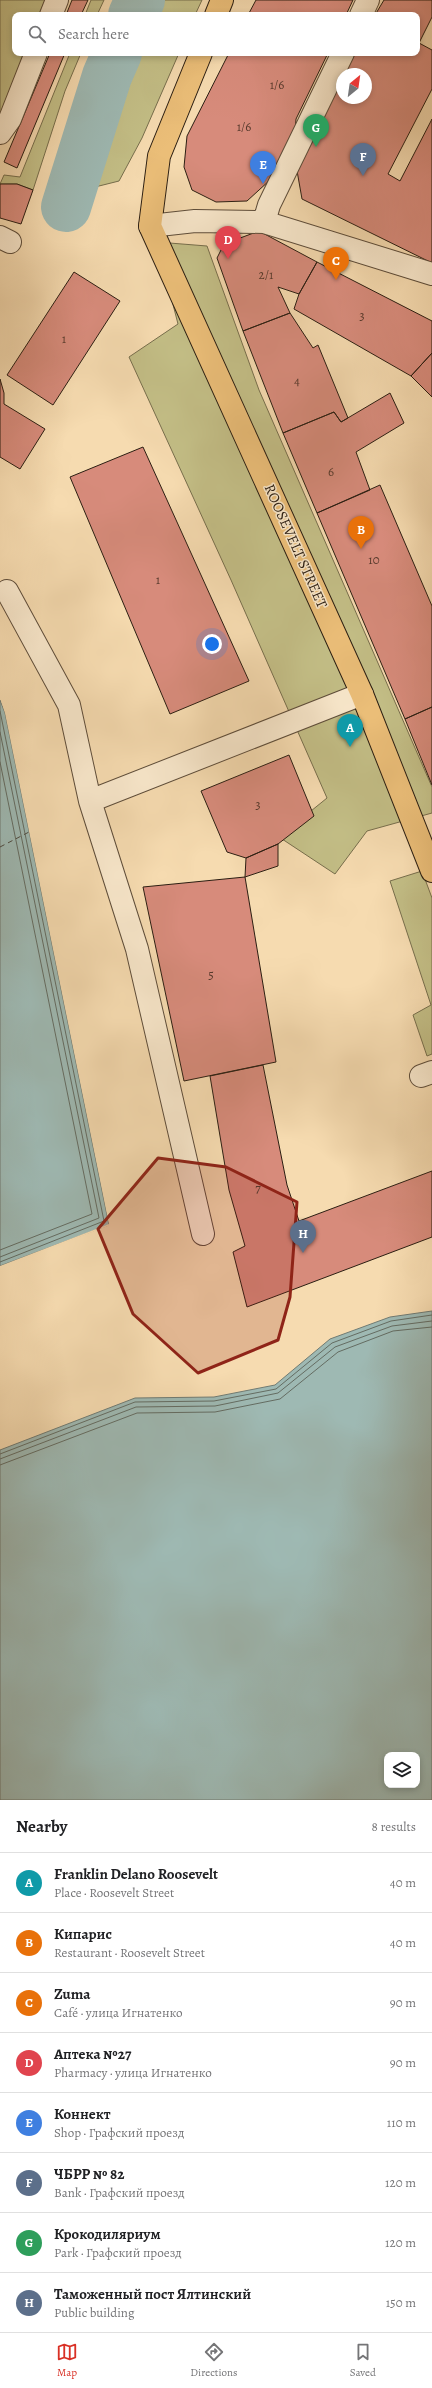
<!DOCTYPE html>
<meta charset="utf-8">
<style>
body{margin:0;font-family:Alegreya,serif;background:#f2f2f2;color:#202124}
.controls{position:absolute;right:12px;bottom:12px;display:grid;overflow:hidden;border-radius:8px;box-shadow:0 2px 6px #0003}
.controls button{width:36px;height:36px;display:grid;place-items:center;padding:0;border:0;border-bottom:1px solid #e0e0e0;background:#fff;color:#202124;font:20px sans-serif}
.compass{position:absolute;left:336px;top:68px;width:36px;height:36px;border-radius:50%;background:#fff;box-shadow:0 2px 6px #0003;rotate:29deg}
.you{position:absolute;left:212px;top:644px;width:14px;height:14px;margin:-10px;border:3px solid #fff;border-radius:50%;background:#1a73e8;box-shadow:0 0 0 6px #1a73e833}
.badge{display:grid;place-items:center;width:26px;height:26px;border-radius:50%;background:#d93025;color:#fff;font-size:13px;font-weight:700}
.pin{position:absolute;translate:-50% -33px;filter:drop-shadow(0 1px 2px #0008)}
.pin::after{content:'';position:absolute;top:21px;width:14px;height:12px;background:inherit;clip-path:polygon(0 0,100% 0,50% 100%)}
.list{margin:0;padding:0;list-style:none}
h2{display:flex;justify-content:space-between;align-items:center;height:52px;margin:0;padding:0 16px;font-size:17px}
h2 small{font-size:13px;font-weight:400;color:#757577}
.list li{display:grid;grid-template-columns:26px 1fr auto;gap:12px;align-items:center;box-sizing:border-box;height:60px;padding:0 16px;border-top:1px solid #e0e0e0}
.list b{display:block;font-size:15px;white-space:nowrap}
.list p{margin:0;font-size:13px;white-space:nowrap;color:#757577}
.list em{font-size:13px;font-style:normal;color:#757577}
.icon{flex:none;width:22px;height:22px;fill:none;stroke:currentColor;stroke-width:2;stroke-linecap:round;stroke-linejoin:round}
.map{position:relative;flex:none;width:432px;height:1800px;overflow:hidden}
.search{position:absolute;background:#fff;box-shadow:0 2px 6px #0003;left:12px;right:12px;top:12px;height:44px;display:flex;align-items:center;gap:10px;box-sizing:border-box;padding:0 14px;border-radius:8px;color:#757577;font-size:15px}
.sheet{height:532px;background:#fff}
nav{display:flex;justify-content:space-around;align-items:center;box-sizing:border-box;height:56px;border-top:1px solid #e0e0e0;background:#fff;font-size:11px;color:#757577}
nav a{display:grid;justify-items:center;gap:2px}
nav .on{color:#d93025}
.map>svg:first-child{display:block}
.green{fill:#c3be86;stroke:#776e4c}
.water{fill:#9eb9b3;stroke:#707b73;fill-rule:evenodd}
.pier{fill:#f6dbb0}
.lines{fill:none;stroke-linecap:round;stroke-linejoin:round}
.shore{stroke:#646c62;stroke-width:1}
.river{stroke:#9eb9b3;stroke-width:50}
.ferry{stroke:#4e4c42;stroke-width:1;stroke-dasharray:5 4;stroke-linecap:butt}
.building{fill:#d78b7b;stroke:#2b1e12}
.minor-casing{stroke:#5e4d3a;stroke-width:24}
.major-casing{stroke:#2b1e12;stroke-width:24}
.minor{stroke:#f9e8cc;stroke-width:22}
.major{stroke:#ebbe78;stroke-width:22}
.marked{fill:#8f2418;fill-opacity:0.2;stroke:#8f2418;stroke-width:3;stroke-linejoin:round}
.labels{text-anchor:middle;stroke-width:3;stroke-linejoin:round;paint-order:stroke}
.number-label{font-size:13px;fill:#56392c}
.street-label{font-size:15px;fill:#2b1e12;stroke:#f9e8cc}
</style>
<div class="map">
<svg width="432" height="1800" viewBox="0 0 432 1800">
<rect width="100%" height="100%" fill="#f6dbb0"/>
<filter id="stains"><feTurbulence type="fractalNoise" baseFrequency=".005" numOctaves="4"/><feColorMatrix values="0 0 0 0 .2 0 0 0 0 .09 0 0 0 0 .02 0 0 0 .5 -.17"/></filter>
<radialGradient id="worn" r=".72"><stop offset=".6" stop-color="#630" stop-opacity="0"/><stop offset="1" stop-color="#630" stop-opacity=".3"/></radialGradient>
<path class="green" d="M0,0H45L39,15H15V53H25L0,121Z
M91,0H104L97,15H85Z
M161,0H202L195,15H155Z
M70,53H81L65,91L33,190L17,184H0L4,175L20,177Z
M140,53H179L142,138L119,181L95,187Z
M157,242L207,246L259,390L432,787V813L367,831L335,874L279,837L327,798L231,580L129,357L178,324Z
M422,871L432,898V1054L427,1056L413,1015L431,1005L390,881Z"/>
<path class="water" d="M0,700L5,713L109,1225L0,1266Z
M432,1311V1800H0V1450L135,1398L214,1397L275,1385L330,1339L390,1317ZM387,1755H417V1785H387Z"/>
<path class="pier" d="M0,698L7,713L111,1225L0,1268V1266L109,1224L5,713Z"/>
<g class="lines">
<path class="shore" d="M0,711L104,1221L0,1262
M0,732L99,1218L0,1257
M0,762L92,1214L0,1250
M0,1454L135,1402L214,1401L276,1389L332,1343L391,1321L432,1315
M0,1459L136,1407L215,1406L278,1393L335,1347L392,1326L432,1321
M0,1465L137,1413L215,1412L280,1399L338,1352L393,1331L432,1327"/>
<path class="river" d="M133,15L140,0
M66,207L107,76L117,53"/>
<path class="ferry" d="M0,847L29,832"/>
</g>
<path class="building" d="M72,0H88L81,15H66Z
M256,0H353L346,15H248Z
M384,0H432V17L419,43L432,50V89L388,174L400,181L432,119V263L302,199L296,165L342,77V98H366V74H344L355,53H417V15H375Z
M50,53H65L17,168L4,162Z
M229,53H328L296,119L295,134L270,180L247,201L216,202L192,190L184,167L187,136Z
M0,184H17L33,190L21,224L0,218Z
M259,231L317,262L299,294L278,287L290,313L243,331L217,258L224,244Z
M317,262L432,321V353L411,376L294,309L299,294Z
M74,272L120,301L53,405L7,375Z
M290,313L313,348L318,345L348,418L341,422L334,412L283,433L243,331Z
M432,353V397L411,376Z
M0,379L4,393V404L45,429L20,469L0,457Z
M390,393L404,423L356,452L370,490L317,513L283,433L334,412L341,422Z
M143,447L249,681L170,714L70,477Z
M380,485L432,606V707L405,719L317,513Z
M432,707V785L405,719Z
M289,755L314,816L278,844L246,858L227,852L201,791Z
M278,844V866L245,877L246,858Z
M245,877L276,1062L184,1081L143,887Z
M263,1065L287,1185L299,1221L432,1171V1237L247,1307L233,1252L245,1246L229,1190L210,1076Z"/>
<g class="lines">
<g class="minor-casing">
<path id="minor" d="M51,15L57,0
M361,15L368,0
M0,133L10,119L36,53
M264,222L269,205L343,53
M150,226L195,221L264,222L432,274
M0,237L10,242
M7,591L69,705L90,801L362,694
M90,801L137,949L203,1234
M421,1076L432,1072"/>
</g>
<g class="major-casing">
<path id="major" d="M216,15L222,0
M201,53L159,156L150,226L362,694L432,871"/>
</g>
<use href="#minor" class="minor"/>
<use href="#major" class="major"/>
</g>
<path class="marked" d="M158,1158L226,1167L297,1202L290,1297L278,1340L198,1373L133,1314L98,1229Z"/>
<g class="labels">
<g class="number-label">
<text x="277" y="89">1/6</text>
<text x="244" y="131">1/6</text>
<text x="266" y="279">2/1</text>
<text x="362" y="320">3</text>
<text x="64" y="343">1</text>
<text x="297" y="385">4</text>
<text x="331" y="476">6</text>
<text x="374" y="564">10</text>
<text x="158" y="584">1</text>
<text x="258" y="809">3</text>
<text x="211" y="979">5</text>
<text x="258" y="1192">7</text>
</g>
<g class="street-label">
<text transform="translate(296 546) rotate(66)" y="5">ROOSEVELT STREET</text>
</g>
</g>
<rect width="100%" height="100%" filter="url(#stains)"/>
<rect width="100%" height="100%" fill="url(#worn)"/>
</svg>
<div class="controls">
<button><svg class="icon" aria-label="layers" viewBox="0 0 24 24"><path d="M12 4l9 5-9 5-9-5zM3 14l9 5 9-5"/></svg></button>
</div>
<svg class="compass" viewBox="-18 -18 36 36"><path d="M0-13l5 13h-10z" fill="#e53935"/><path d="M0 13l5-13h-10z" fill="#757577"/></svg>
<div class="you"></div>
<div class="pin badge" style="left:350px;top:747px;background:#0f9aa8">A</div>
<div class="pin badge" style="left:361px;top:549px;background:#e8710a">B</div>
<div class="pin badge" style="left:336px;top:280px;background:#e8710a">C</div>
<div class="pin badge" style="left:228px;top:259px;background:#e0444e">D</div>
<div class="pin badge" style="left:263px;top:184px;background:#3f7fe0">E</div>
<div class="pin badge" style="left:363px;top:176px;background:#5c6f8a">F</div>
<div class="pin badge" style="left:316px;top:147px;background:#2e9e5b">G</div>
<div class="pin badge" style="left:303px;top:1253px;background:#5c6f8a">H</div>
<div class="search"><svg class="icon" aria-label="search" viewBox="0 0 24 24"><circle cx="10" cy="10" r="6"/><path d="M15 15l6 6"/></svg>Search here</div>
</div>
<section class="sheet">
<h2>Nearby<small>8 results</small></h2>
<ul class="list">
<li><span class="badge" style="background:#0f9aa8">A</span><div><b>Franklin Delano Roosevelt</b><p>Place · Roosevelt Street</p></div><em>40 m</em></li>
<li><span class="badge" style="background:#e8710a">B</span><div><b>Кипариc</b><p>Restaurant · Roosevelt Street</p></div><em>40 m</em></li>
<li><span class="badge" style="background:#e8710a">C</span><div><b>Zuma</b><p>Café · улица Игнатенко</p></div><em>90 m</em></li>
<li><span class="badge" style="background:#e0444e">D</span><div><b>Аптека №27</b><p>Pharmacy · улица Игнатенко</p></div><em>90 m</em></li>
<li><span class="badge" style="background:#3f7fe0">E</span><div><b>Коннект</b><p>Shop · Графский проезд</p></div><em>110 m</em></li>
<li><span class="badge" style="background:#5c6f8a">F</span><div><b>ЧБРР № 82</b><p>Bank · Графский проезд</p></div><em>120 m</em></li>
<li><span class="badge" style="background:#2e9e5b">G</span><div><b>Крокодиляриум</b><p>Park · Графский проезд</p></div><em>120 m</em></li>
<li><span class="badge" style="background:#5c6f8a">H</span><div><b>Таможенный пост Ялтинский</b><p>Public building</p></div><em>150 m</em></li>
</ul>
</section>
<nav>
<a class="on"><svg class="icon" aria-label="map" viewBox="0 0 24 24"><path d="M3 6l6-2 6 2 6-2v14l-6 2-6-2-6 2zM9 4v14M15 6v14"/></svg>Map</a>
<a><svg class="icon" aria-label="directions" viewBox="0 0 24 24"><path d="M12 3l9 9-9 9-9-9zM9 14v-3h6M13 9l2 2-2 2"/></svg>Directions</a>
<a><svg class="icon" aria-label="saved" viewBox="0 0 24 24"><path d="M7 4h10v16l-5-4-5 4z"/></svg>Saved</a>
</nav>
